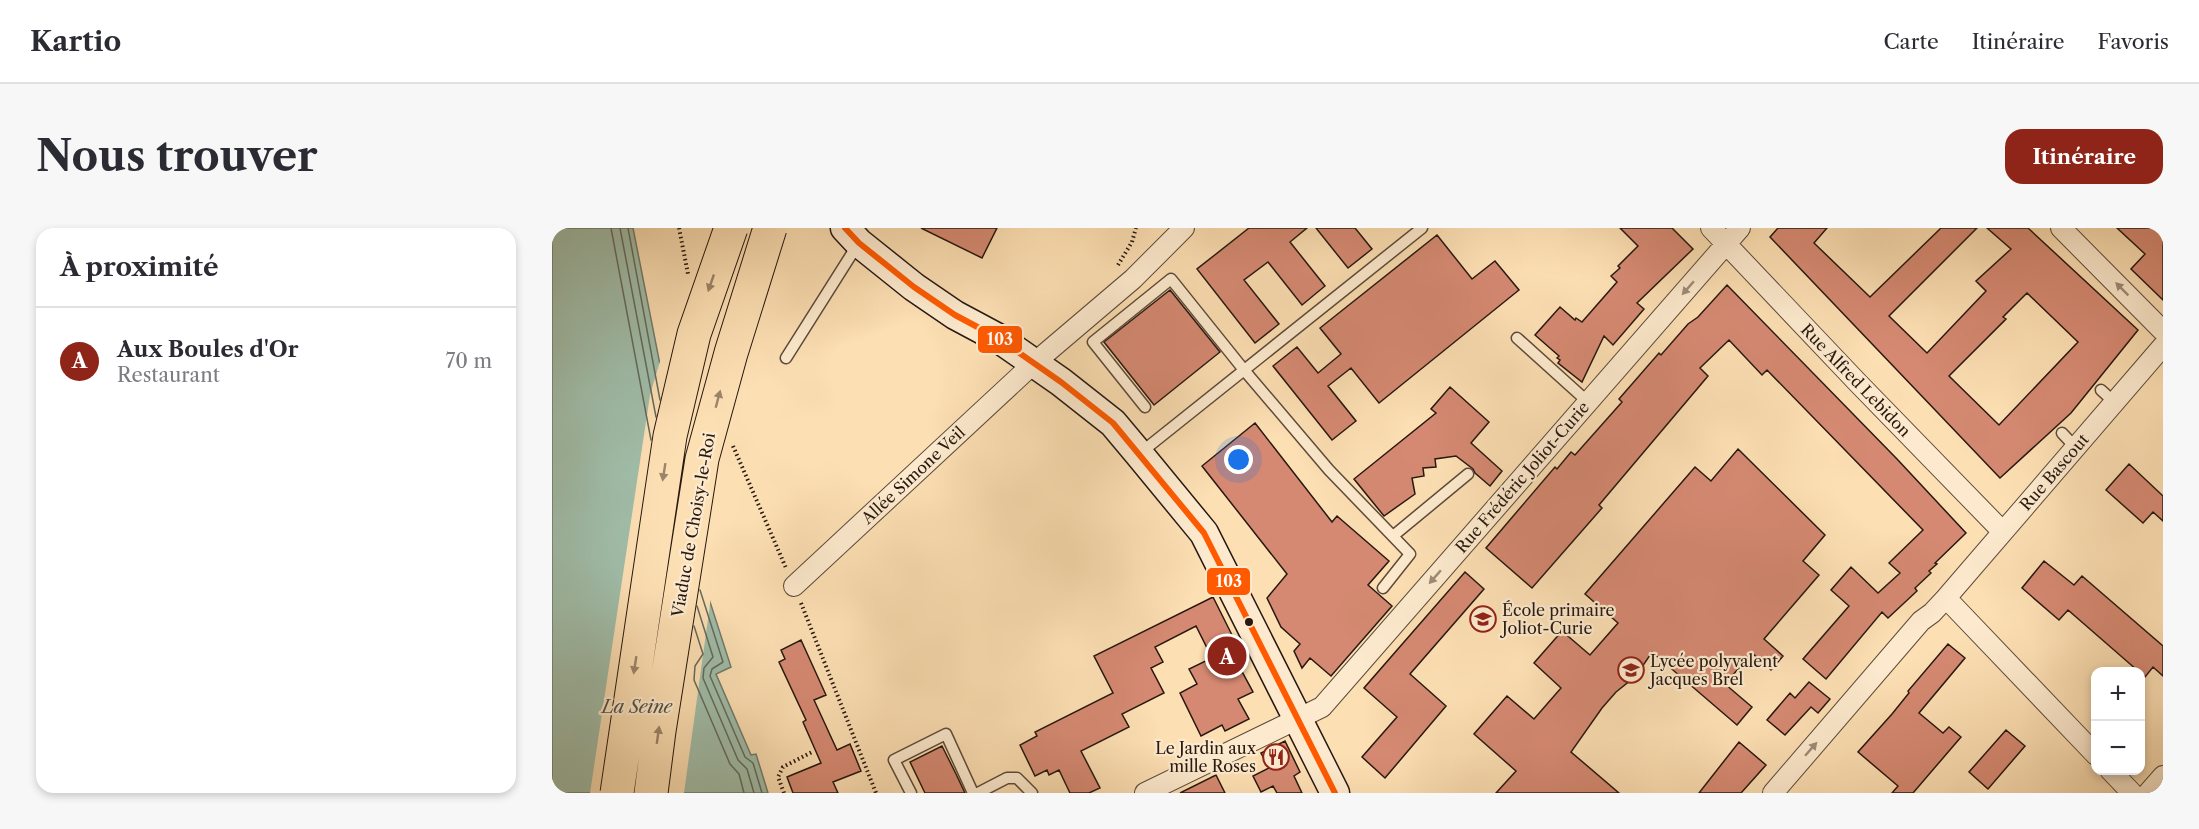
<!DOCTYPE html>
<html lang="fr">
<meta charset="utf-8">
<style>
body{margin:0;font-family:"Libre Caslon Text",serif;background:#f7f7f7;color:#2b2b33}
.controls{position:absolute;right:18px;bottom:18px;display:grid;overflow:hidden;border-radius:12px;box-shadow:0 3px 9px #0003}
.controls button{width:54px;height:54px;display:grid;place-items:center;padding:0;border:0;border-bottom:2px solid #e1e1e2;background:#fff;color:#2b2b33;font:30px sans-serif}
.you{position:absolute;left:687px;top:232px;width:21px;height:21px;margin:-15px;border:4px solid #fff;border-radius:50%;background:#1a73e8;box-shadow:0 0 0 9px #1a73e833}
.badge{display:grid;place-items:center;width:39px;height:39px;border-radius:50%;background:#8f2418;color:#fff;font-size:20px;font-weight:700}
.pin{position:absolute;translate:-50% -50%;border:3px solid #fff;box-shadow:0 2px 6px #0006}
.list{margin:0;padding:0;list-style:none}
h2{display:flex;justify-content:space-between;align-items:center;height:78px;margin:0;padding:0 24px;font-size:26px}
h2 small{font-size:20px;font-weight:400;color:#7c7c81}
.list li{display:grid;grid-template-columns:39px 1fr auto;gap:18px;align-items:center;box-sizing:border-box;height:108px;padding:0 24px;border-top:2px solid #e1e1e2}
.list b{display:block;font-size:22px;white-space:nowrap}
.list p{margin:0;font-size:20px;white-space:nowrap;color:#7c7c81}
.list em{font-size:20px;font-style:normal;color:#7c7c81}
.map{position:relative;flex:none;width:1611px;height:565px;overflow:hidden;border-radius:18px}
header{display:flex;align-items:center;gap:36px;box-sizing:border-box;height:84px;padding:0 30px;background:#fff;border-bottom:2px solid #e1e1e2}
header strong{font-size:28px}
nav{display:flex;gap:33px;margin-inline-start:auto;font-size:21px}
.intro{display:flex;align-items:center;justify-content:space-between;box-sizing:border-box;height:144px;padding:0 36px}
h1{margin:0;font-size:42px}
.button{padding:15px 27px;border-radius:18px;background:#8f2418;color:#fff;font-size:21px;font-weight:700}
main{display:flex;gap:36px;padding:0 36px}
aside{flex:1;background:#fff;border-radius:18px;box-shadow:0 3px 9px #0003}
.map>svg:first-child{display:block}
.water{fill:#a0bda9;stroke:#707b6c;stroke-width:1.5}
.pier{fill:#fcdfb3}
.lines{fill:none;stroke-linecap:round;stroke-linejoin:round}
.shore{stroke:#646a5c;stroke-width:1.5}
.building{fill:#d58972;stroke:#271810;stroke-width:1.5;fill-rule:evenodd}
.service-casing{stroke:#5c4a39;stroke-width:13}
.minor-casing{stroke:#5c4a39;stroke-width:22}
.secondary-casing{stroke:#271810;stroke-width:31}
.path{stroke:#271810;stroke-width:4;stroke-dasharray:1.5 3;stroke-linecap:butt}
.service{stroke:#fdeace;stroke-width:10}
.minor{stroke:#fdeace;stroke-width:20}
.secondary{stroke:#fdeace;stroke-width:28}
.motorway-bridge-casing{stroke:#271810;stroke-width:35;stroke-linecap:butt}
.motorway-bridge{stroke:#fcdfb3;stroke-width:33}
.bus-1-casing{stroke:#fdeace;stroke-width:10}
.bus-1{stroke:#ff5a00;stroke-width:6}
.oneway{fill:#9c856a}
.oneway2{fill:#9d8c78}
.bus-dot{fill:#271810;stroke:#fdeace;stroke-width:2}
.labels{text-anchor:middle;stroke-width:4.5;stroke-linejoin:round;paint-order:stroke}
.street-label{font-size:16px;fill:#271810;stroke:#fdeace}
.poi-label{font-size:16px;fill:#271810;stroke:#fdeace;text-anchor:start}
.water-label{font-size:18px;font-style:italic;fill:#515246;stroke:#fdeace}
.line-badge{stroke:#fdeace;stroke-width:2}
.badge-label{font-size:16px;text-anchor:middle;font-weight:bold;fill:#fff}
</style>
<header>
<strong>Kartio</strong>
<nav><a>Carte</a><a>Itinéraire</a><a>Favoris</a></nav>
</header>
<div class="intro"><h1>Nous trouver</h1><a class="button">Itinéraire</a></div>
<main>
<aside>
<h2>À proximité<small></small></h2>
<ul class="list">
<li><span class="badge">A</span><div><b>Aux Boules d'Or</b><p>Restaurant</p></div><em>70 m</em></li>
</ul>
</aside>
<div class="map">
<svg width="1611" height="565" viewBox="0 0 1611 565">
<rect width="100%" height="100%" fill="#fcdfb3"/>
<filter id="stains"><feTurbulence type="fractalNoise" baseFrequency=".00333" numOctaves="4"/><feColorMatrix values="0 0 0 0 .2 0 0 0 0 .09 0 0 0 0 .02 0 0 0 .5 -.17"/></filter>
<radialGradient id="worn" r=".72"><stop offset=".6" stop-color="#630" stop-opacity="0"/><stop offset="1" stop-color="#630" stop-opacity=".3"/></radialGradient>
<path class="water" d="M0,0H81L150,349L179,439L164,446L199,527L204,526L216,565H0Z"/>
<path class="pier" d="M109,130L153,348L159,369L132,565H38L98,167Z"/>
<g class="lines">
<path class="shore" d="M59,0L99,212
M68,0L104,189
M76,0L108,172
M148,362L171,434L160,441L158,448L193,529L201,535L210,565
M145,378L161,429L152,440L151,450L186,532L195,541L202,565
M142,398L151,426L143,438L142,452L178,536L187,546L192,565"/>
</g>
<path class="building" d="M369,0H445L430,30Z
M697,0H755L738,14L773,58L750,77L716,34L692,52L727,96L703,115L645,41Z
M764,0H803L820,21L796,40Z
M1068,0H1120L1141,21L1085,75L1092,81L1061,117L1052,108L1030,154L1006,135L1008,132L1005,130L1007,128L983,107L1008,79L1023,92L1024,90L1030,94L1065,54L1059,48L1068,40L1066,38L1086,18Z
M1226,0H1275L1262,15L1318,69L1389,0H1425L1337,88L1375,125L1434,63L1424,53L1459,21L1435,0H1476L1586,102L1519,185L1448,250L1218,9ZM1475,65L1526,114L1447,197L1397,148L1454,91L1451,89Z
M1565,0H1611V72L1579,41L1593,26Z
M885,7L920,51L943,33L967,62L827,175L799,140L776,158L804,193L780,212L721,138L745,119L766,145L789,126L768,100Z
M1175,57L1345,231L1414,305L1383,335L1385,336L1377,343L1379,345L1363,360L1365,363L1336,390L1330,384L1274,451L1251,431L1297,378L1279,362L1299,339L1326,365L1348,345L1337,335L1371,302L1215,142L1210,147L1177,112L1148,140L1156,148L1047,277L1050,280L980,360L934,320L1003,239L1005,241L1019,224L1023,227L1070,174L1067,171L1107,125L1109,127L1136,96L1146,89Z
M618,62L668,124L602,177L552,114Z
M898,159L937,194L919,215L950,243L938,258L923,245L921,241L904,228L883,231L884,239L871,240L872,248L860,250L863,266L832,288L802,251L884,185L879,181Z
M703,195L780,294L785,288L837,333L816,357L840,378L779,448L758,430L750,440L742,423L748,416L729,399L715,370L735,346L650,238Z
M1186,221L1273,307L1251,333L1267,347L1212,411L1231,428L1219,442L1200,425L1173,456L1200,479L1185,497L1100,424L1084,448L1064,464L1050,480L1019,524L1067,565H944L964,543L922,506L955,468L982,491L1009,460L982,435L1010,403L1038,427L1066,395L1033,366L1143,239L1159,253Z
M1577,236L1611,268V293L1601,284L1591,295L1554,262Z
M1492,333L1522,357L1530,348L1611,418V448L1601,439L1593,449L1516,382L1507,392L1470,360Z
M913,344L932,361L858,446L894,478L833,550L810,529L845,489L812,460Z
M661,369L693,433L686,436L701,464L686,471L697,491L673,503L670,497L649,508L628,465L645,456L637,441L660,430L644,398L603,419L611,434L599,440L612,465L570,486L577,499L529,523L548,560L537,565H518L507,542L497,547L495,542L483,548L468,517L485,508L483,504L561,465L542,428Z
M249,412L274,467L262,472L285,522L298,516L309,543L281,554L286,565H241L235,549L269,535L251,494L254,492L227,434L233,431L229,422Z
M1396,416L1413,430L1367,485L1391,505L1397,499L1409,509L1361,565H1340L1346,558L1306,524L1340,486L1357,465L1356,463Z
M1257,454L1278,471L1266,485L1259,479L1233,507L1215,492L1238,465L1243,470Z
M1454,502L1473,518L1436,561L1417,544Z
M733,513L748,544L742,548L750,565H725L721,558L709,564L701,548L717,540L709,525Z
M1187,514L1214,537L1189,565H1147Z
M390,518L404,546L413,565H373L358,534Z
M664,547L673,565H628Z"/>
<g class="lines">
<g class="service-casing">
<path id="service" d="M965,110L1036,174
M234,130L306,16
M1549,162L1563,175
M593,179L541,114L619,51L692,142L777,242L858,326L831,360
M1510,205L1524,220
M587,226L870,0
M841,308L916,246
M359,565L342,532L394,506L421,565
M426,565L455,550H465L480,565"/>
</g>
<g class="minor-casing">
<path id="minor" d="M1159,0L1306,155L1450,303
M1509,0L1611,103
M242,358L481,136L581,51L632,0
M1394,370L1544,527
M1558,542L1580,565
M593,565L770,479L1188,0
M1221,565L1369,393L1380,385L1394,370L1611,118
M1596,565L1611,548"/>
</g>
<g class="secondary-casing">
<path id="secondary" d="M293,0L307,15L362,59L403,87L446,110L509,154L561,195L587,226L652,305L783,565"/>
</g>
<path class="path" d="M127,0L136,46
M566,37L580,14L584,0
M181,218L234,340
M249,375L324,565
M232,565L226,549L231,539L260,524"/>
<use href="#service" class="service"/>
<use href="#minor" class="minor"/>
<use href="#secondary" class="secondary"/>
<g class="motorway-bridge-casing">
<path id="motorway-bridge" d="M65,565L118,208L142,106L179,0
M99,565L107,503L150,231L179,125L218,0"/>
</g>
<use href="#motorway-bridge" class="motorway-bridge"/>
<g class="bus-1-casing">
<path id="bus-1" d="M293,0L307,15L362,59L403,87L446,110L509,154L561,195L652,305L783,565"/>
</g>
<use href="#bus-1" class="bus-1"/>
</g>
<defs><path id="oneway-solid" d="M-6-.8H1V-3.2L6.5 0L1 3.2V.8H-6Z" transform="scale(1.5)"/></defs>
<g class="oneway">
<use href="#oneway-solid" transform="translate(159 55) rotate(109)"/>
<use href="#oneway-solid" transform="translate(166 171) rotate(-75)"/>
<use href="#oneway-solid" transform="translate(112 244) rotate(99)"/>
<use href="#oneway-solid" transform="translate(83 437) rotate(99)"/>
<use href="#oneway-solid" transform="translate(106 507) rotate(-82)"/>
</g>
<g class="oneway2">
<use href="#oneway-solid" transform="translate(1136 60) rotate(131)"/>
<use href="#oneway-solid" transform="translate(1570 61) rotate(-135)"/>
<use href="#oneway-solid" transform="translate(883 349) rotate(131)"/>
<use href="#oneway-solid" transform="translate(1259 521) rotate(-49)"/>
</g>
<defs>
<g id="school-ring" transform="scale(1.35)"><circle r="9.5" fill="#fdeace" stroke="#8f2418" stroke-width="1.5"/><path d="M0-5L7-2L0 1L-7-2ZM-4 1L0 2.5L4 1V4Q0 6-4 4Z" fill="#8f2418"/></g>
<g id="restaurant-ring" transform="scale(1.35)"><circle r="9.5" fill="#fdeace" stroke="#8f2418" stroke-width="1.5"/><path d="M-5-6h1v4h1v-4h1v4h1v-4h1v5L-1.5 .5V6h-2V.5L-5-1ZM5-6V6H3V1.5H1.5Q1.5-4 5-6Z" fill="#8f2418"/></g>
</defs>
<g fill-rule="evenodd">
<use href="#school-ring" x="931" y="391"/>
<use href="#school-ring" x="1079" y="442"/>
<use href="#restaurant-ring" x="724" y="529"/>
</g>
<circle class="bus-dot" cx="697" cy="394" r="5"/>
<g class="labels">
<g class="street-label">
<text transform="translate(1304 152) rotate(46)" y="6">Rue Alfred Lebidon</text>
<text transform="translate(1502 244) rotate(-49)" y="6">Rue Bascout</text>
<text transform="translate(361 247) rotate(-43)" y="6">Allée Simone Veil</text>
<text transform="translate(970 249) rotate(-49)" y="6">Rue Frédéric Joliot-Curie</text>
<text transform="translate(141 297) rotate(-80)" y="6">Viaduc de Choisy-le-Roi</text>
</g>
<g class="poi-label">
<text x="950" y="388">École primaire<tspan x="950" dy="18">Joliot-Curie</tspan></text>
<text x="1098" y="439">Lycée polyvalent<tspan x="1098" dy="18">Jacques Brel</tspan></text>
<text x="704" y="526" text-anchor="end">Le Jardin aux<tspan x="704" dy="18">mille Roses</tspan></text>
</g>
<g class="water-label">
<text x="85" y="485">La Seine</text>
</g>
</g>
<g class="line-badge">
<rect x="425" y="97" width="46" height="29" rx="6" fill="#ff5a00"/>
<rect x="654" y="339" width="45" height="29" rx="6" fill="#ff5a00"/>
</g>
<g class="badge-label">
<text x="448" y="117">103</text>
<text x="677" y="359">103</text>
</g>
<rect width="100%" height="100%" filter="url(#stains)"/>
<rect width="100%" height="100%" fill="url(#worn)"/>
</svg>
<div class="controls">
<button>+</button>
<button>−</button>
</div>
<div class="you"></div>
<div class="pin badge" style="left:675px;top:428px">A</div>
</div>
</main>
